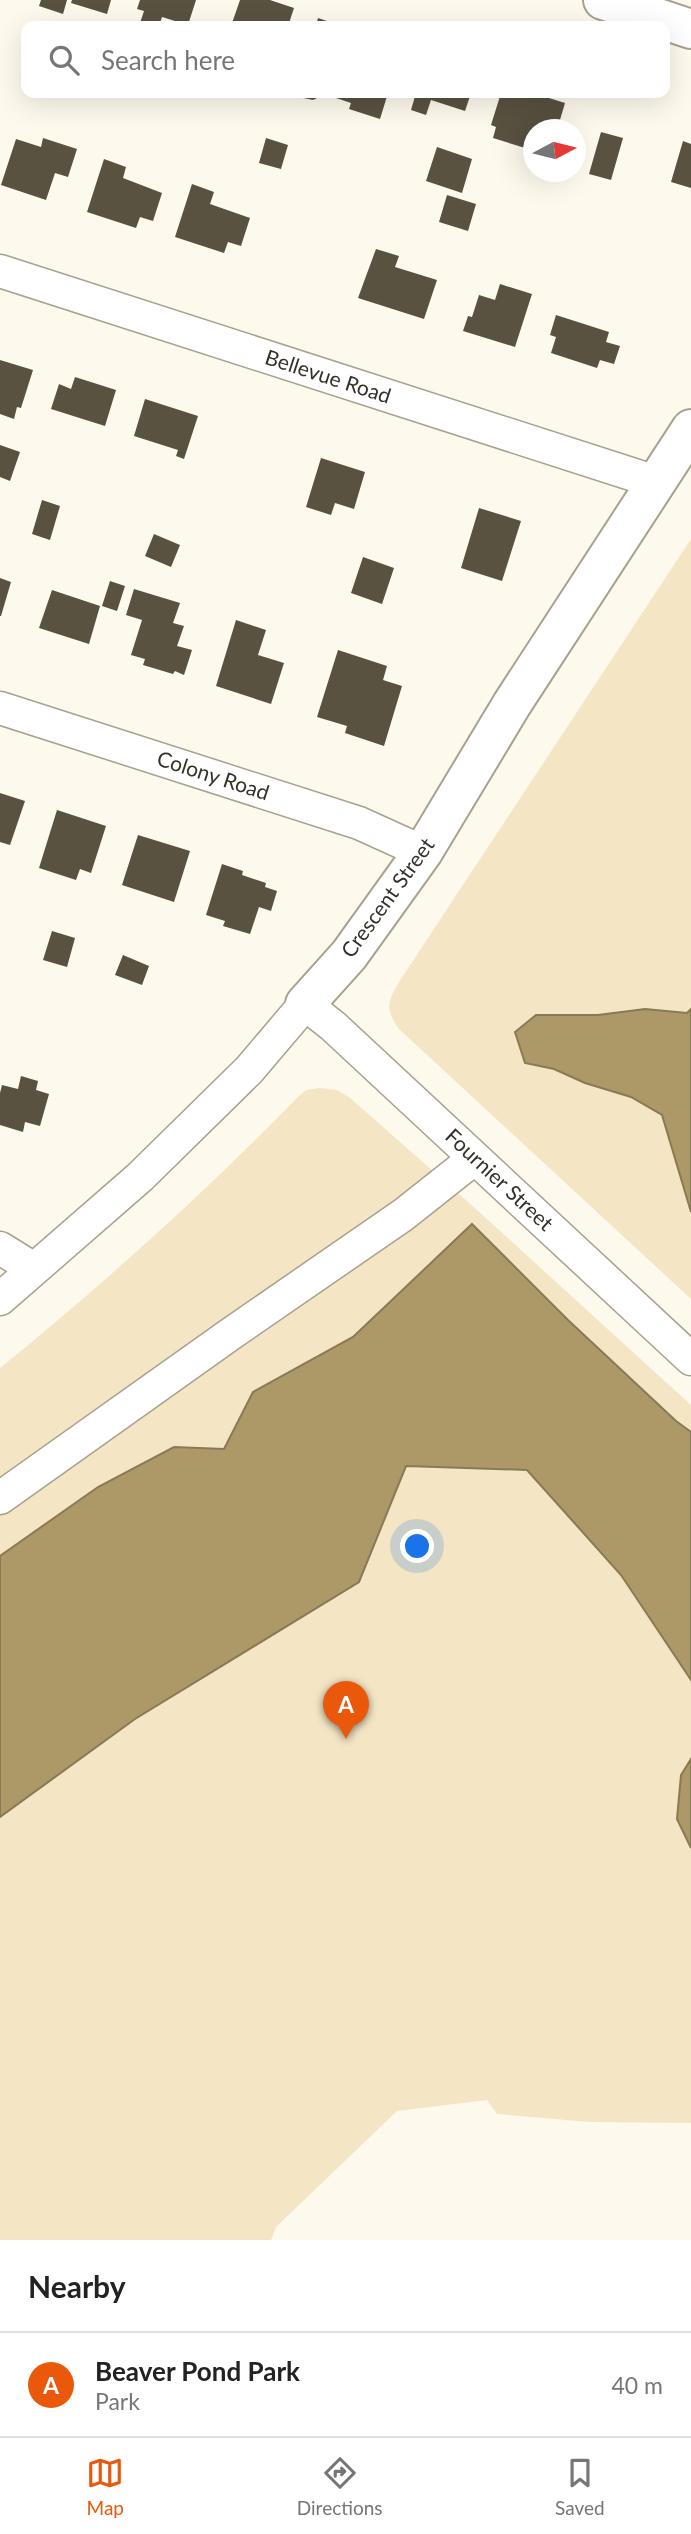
<!DOCTYPE html>
<style>
body{margin:0;font-family:Lato,sans-serif;background:#f6f6f6;color:#222}
.compass{position:absolute;left:523px;top:119px;width:63px;height:63px;border-radius:50%;background:#fff;box-shadow:0 7px 28px #0002;rotate:83deg}
.you{position:absolute;left:418px;top:1547px;width:24px;height:24px;margin:-18px;border:5px solid #fff;border-radius:50%;background:#1a73e8;box-shadow:0 0 0 10px #1a73e833}
.badge{display:grid;place-items:center;width:46px;height:46px;border-radius:50%;background:#ea580c;color:#fff;font-size:23px;font-weight:700}
.pin{position:absolute;translate:-50% -58px;filter:drop-shadow(0 2px 4px #0008)}
.pin::after{content:'';position:absolute;top:37px;width:24px;height:21px;background:inherit;clip-path:polygon(0 0,100% 0,50% 100%)}
.list{margin:0;padding:0;list-style:none}
h2{display:flex;justify-content:space-between;align-items:center;height:91px;margin:0;padding:0 28px;font-size:30px}
h2 small{font-size:23px;font-weight:400;color:#767676}
.list li{display:grid;grid-template-columns:46px 1fr auto;gap:21px;align-items:center;box-sizing:border-box;height:105px;padding:0 28px;border-top:2px solid #e0e0e0}
.list b{display:block;font-size:26px;white-space:nowrap}
.list p{margin:0;font-size:23px;white-space:nowrap;color:#767676}
.list em{font-size:23px;font-style:normal;color:#767676}
.icon{flex:none;width:38px;height:38px;fill:none;stroke:currentColor;stroke-width:2;stroke-linecap:round;stroke-linejoin:round}
.map{position:relative;flex:none;width:691px;height:2240px;overflow:hidden}
.search{position:absolute;background:#fff;box-shadow:0 7px 28px #0002;left:21px;right:21px;top:21px;height:77px;display:flex;align-items:center;gap:18px;box-sizing:border-box;padding:0 24px;border-radius:14px;color:#767676;font-size:26px}
.sheet{height:196px;background:#fff}
nav{display:flex;justify-content:space-around;align-items:center;box-sizing:border-box;height:98px;border-top:2px solid #e0e0e0;background:#fff;font-size:19px;color:#767676}
nav a{display:grid;justify-items:center;gap:4px}
nav .on{color:#ea580c}
.map>svg:first-child{display:block}
.green{fill:#f4e5c4}
.water{fill:#ad9967;stroke:#897a55;stroke-width:2}
.building{fill:#595241}
.lines{fill:none;stroke-linecap:round;stroke-linejoin:round}
.minor-casing{stroke:#a9a18f;stroke-width:35}
.major-casing{stroke:#a9a18f;stroke-width:42}
.minor{stroke:#fff;stroke-width:32}
.major{stroke:#fff;stroke-width:38}
.labels{text-anchor:middle;stroke-width:7;stroke-linejoin:round;paint-order:stroke}
.street-label{font-size:21px;fill:#34312a;stroke:#fff}
</style>
<div class="map">
<svg width="691" height="2240" viewBox="0 0 691 2240">
<rect width="100%" height="100%" fill="#fef9ed"/>
<path class="green" d="M691,539V1299L399,1029C384,1008 388,1000 401,979Z
M320,1088L337,1090L349,1097L476,1209L691,1405V2123L590,2122L497,2114L487,2100L397,2111L276,2227L271,2240H0V1368C105,1283 204,1193 298,1097L306,1090Z"/>
<path class="water" d="M645,1009L687,1013L691,1009V1212L662,1115L631,1097L585,1083L554,1069L525,1063L515,1032L536,1015H598Z
M472,1224L568,1320L676,1421L691,1432V1680L621,1575L527,1470L406,1466L359,1582L135,1719L0,1817V1556L98,1487L174,1447L224,1449L253,1392L353,1337Z
M691,1759V1848L677,1819L681,1775Z"/>
<path class="building" d="M41,0H67L63,14L39,6Z
M72,0H111L107,14L71,3Z
M140,0H196L188,25L162,17L159,26H139L144,11L137,9Z
M240,0H270L294,8L288,26H231Z
M318,18L342,26H316Z
M295,93H318L317,98L313,100L294,96Z
M321,93H388L380,119L349,109L351,103Z
M416,93H471L465,111L431,100L426,115L411,110Z
M501,93H533L565,103L557,130H534V138L529,137L525,148L493,138L496,127L491,125Z
M601,132L623,138L611,180L589,174Z
M43,138L77,149L68,177L55,173L46,200L1,185L16,139L41,147Z
M266,138L288,145L281,169L259,163Z
M683,141L691,144V188L671,182Z
M437,147L472,159L462,193L426,181Z
M104,159L126,167L123,178L162,193L153,221L140,217L136,228L87,212Z
M192,184L214,192L210,204L250,218L241,246L228,242L224,253L175,237Z
M447,195L476,204L468,231L439,222Z
M376,249L399,256L395,267L437,280L424,319L358,298Z
M500,284L532,294L515,347L463,331L468,316L472,317L479,295L495,300Z
M556,315L609,332L606,342L620,346L614,364L600,360L597,368L551,353L556,337L550,335Z
M0,360L33,370L21,408L17,407L14,419L0,414Z
M75,377L116,390L105,426L51,409L59,384L71,389Z
M145,399L198,416L184,459L176,456L178,450L134,436Z
M0,445L20,452L10,481L0,477Z
M321,458L365,472L354,509L335,503L331,515L306,507Z
M42,500L60,506L50,540L32,534Z
M479,508L521,521L502,581L461,568Z
M154,534L180,545L171,567L145,556Z
M363,557L394,568L382,604L351,593Z
M0,578L11,582L1,616H0Z
M110,581L125,586L117,611L102,606Z
M134,589L180,603L173,623L184,626L177,646L192,650L184,675L175,671L173,674L143,665L145,659L131,655L142,620L126,615Z
M52,590L100,606L89,644L39,628Z
M236,620L266,630L258,655L284,663L271,704L216,686Z
M338,650L387,666L383,680L402,686L384,746L345,733L347,726L317,717Z
M0,793L25,801L10,845L0,842Z
M57,810L106,826L91,873L80,869L76,880L39,868Z
M138,835L190,851L174,902L122,885Z
M222,864L243,871L242,875L266,883L265,887L277,891L271,911L259,907L250,934L223,926L225,921L206,915Z
M52,931L75,938L67,967L43,960Z
M123,955L149,966L142,985L115,975Z
M21,1076L38,1081L36,1090L49,1094L40,1126L25,1122L23,1132L0,1125V1093L2,1085L18,1089Z"/>
<g class="lines">
<g class="minor-casing">
<path id="minor" d="M0,271L656,482
M0,708L359,823L423,852
M0,1248L34,1269
M0,1299L140,1177L249,1070L305,1004L333,1026L691,1359
M0,1498L232,1333L403,1215L475,1158"/>
</g>
<g class="major-casing">
<path id="major" d="M603,0L691,29
M305,1004L349,955L423,852L512,704L691,429"/>
</g>
<use href="#minor" class="minor"/>
<use href="#major" class="major"/>
</g>
<g class="labels">
<g class="street-label">
<text transform="translate(328 377) rotate(18)" y="7">Bellevue Road</text>
<text transform="translate(213 776) rotate(18)" y="7">Colony Road</text>
<text transform="translate(388 898) rotate(-54)" y="7">Crescent Street</text>
<text transform="translate(499 1180) rotate(43)" y="7">Fournier Street</text>
</g>
</g>
</svg>
<svg class="compass" viewBox="-18 -18 36 36"><path d="M0-13l5 13h-10z" fill="#e53935"/><path d="M0 13l5-13h-10z" fill="#767676"/></svg>
<div class="you"></div>
<div class="pin badge" style="left:346px;top:1739px">A</div>
<div class="search"><svg class="icon" aria-label="search" viewBox="0 0 24 24"><circle cx="10" cy="10" r="6"/><path d="M15 15l6 6"/></svg>Search here</div>
</div>
<section class="sheet">
<h2>Nearby<small></small></h2>
<ul class="list">
<li><span class="badge">A</span><div><b>Beaver Pond Park</b><p>Park</p></div><em>40 m</em></li>
</ul>
</section>
<nav>
<a class="on"><svg class="icon" aria-label="map" viewBox="0 0 24 24"><path d="M3 6l6-2 6 2 6-2v14l-6 2-6-2-6 2zM9 4v14M15 6v14"/></svg>Map</a>
<a><svg class="icon" aria-label="directions" viewBox="0 0 24 24"><path d="M12 3l9 9-9 9-9-9zM9 14v-3h6M13 9l2 2-2 2"/></svg>Directions</a>
<a><svg class="icon" aria-label="saved" viewBox="0 0 24 24"><path d="M7 4h10v16l-5-4-5 4z"/></svg>Saved</a>
</nav>
